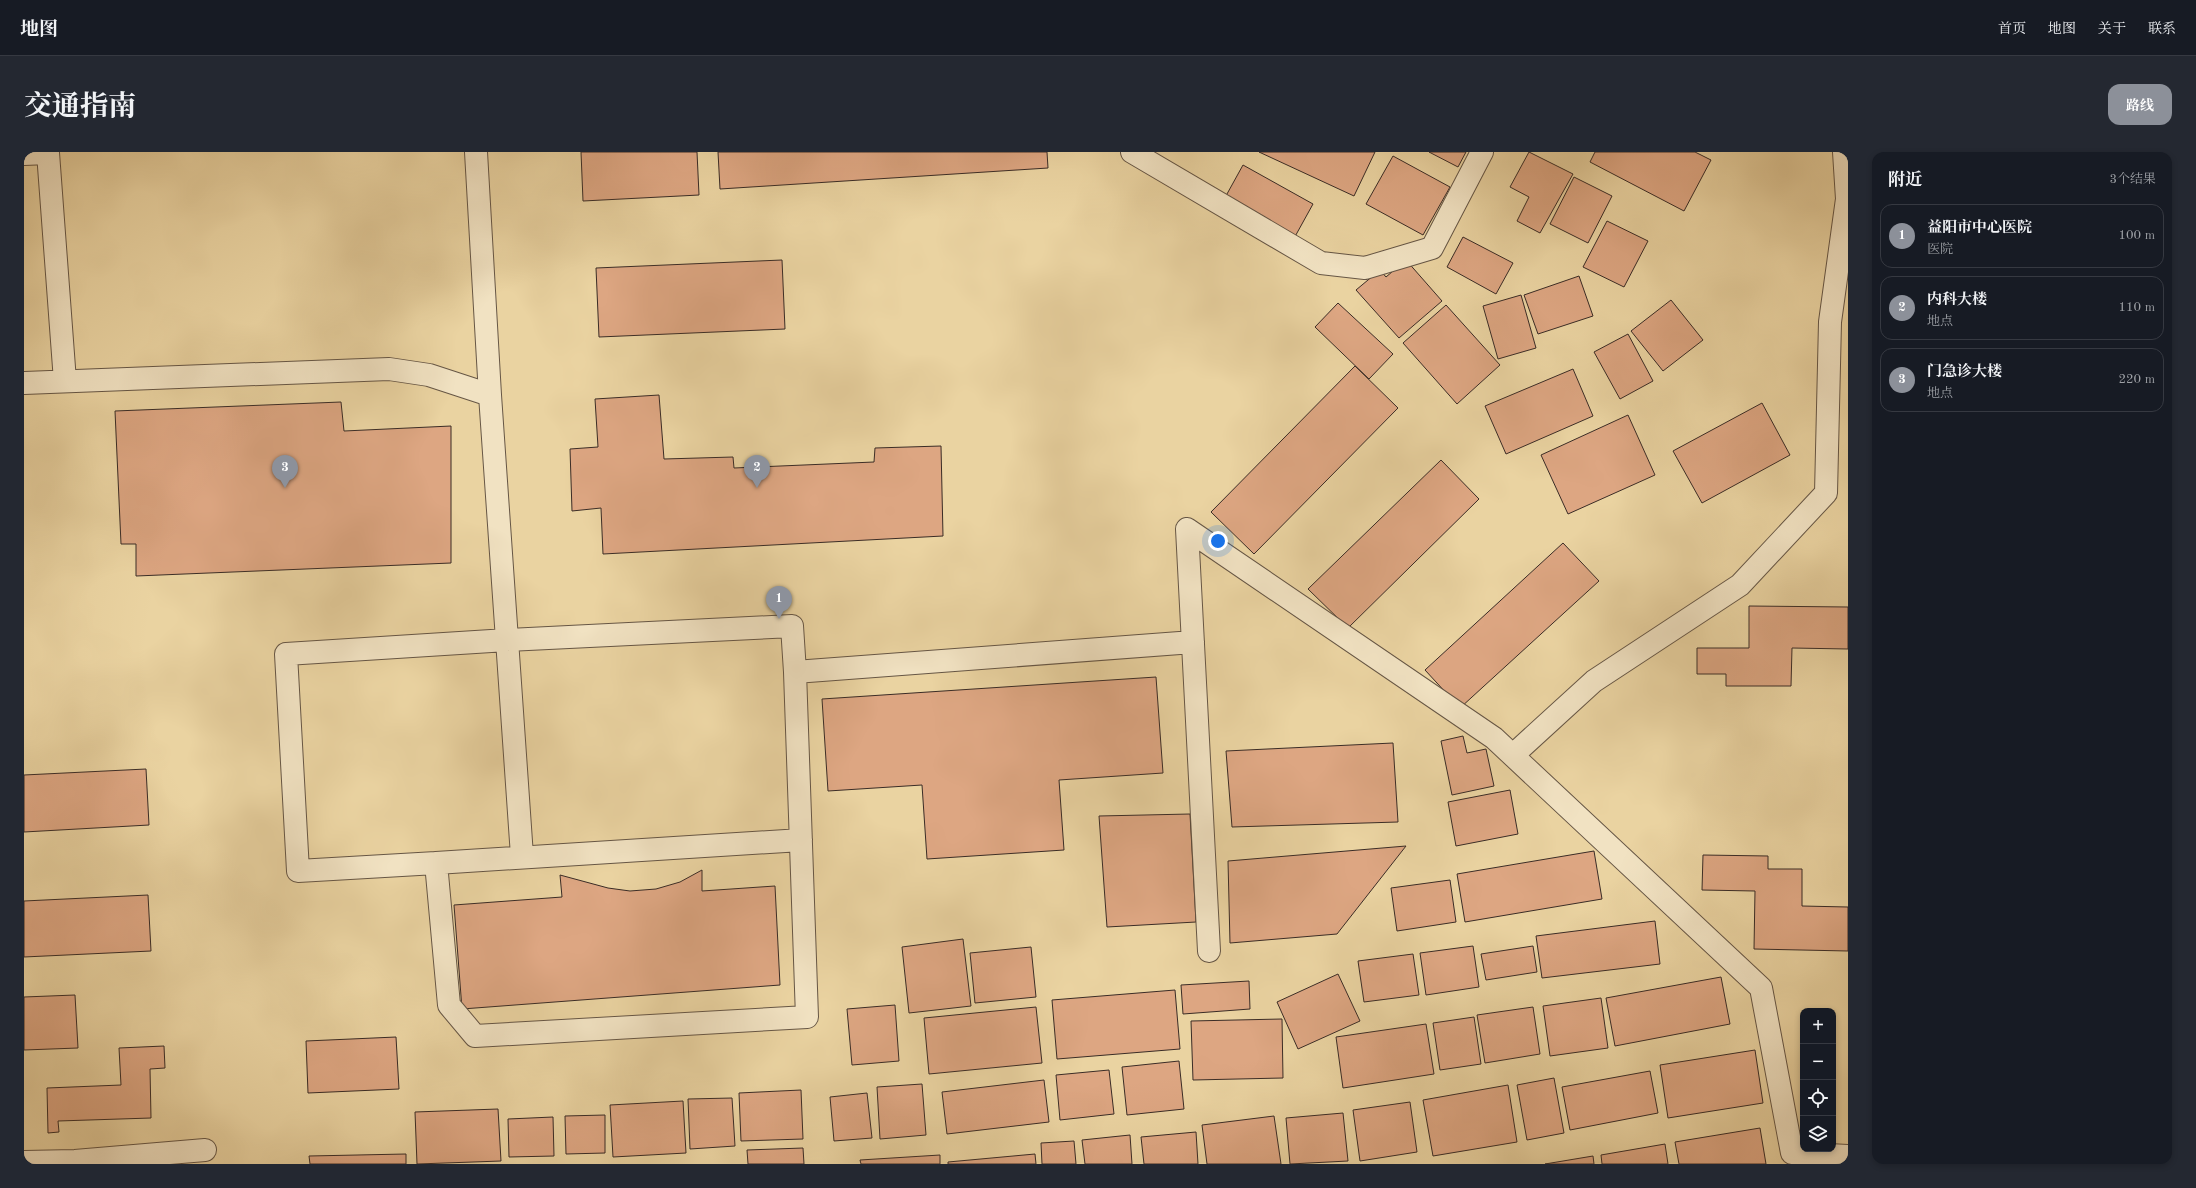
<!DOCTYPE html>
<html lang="zh">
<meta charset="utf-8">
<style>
body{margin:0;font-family:"Old Standard TT","Noto Serif SC",serif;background:#242831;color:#f1f3f6}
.controls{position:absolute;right:12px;bottom:12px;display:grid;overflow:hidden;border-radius:8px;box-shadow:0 2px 6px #0003}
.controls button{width:36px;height:36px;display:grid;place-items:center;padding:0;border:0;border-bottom:1px solid #363941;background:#171b24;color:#f1f3f6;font:20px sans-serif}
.you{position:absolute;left:1194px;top:389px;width:14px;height:14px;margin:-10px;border:3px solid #fff;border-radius:50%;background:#1a73e8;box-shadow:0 0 0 6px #1a73e833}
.badge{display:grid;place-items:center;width:26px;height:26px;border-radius:50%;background:#8c9099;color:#fff;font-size:13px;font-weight:700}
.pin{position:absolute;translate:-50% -33px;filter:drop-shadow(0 1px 2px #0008)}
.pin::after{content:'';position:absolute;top:21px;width:14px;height:12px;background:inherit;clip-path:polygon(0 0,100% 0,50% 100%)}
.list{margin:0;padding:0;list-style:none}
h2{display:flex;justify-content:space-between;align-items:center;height:52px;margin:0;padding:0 16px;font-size:17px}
h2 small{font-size:13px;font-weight:400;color:#9ea1a6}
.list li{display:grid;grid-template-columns:26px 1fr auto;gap:12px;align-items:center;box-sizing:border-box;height:64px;margin:0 8px 8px;padding:0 8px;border:1px solid #363941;border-radius:12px}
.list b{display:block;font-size:15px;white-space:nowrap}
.list p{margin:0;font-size:13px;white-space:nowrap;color:#9ea1a6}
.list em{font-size:13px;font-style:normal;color:#9ea1a6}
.icon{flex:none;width:22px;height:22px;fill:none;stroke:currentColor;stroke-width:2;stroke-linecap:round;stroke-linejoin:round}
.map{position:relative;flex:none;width:1824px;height:1012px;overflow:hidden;border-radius:12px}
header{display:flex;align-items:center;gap:24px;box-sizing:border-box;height:56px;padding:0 20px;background:#171b24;border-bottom:1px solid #363941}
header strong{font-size:19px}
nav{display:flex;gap:22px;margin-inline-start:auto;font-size:14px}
.intro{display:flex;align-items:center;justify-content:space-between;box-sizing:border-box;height:96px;padding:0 24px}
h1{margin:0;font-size:28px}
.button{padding:10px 18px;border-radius:12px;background:#8c9099;color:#fff;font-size:14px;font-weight:700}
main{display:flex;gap:24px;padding:0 24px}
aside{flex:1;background:#171b24;border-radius:12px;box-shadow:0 2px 6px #0003}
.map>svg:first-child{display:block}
.building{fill:#dda682;stroke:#3a2c26}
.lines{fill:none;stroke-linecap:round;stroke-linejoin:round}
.minor-casing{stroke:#665645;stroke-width:24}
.minor{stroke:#f1e2c2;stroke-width:22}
</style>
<header>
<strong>地图</strong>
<nav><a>首页</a><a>地图</a><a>关于</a><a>联系</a></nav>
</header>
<div class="intro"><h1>交通指南</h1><a class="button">路线</a></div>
<main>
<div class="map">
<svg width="1824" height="1012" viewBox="0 0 1824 1012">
<rect width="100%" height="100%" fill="#ead3a1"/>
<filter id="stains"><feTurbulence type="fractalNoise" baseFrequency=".005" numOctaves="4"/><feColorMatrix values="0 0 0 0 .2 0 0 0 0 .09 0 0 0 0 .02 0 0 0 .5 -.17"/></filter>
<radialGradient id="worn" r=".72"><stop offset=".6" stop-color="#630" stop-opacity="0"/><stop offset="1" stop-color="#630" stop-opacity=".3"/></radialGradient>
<path class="building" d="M557,0H673L675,43L559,49Z
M694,0H1023L1024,16L696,37Z
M1235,0H1351L1330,44Z
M1405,0H1442L1434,15Z
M1505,0L1549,22L1516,81L1493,69L1505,45L1486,35Z
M1571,0H1671L1687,8L1660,59L1566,10Z
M1369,4L1426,35L1399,83L1342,52Z
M1219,13L1289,52L1268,90L1198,51Z
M1550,25L1588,44L1564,91L1526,72Z
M1583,69L1624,89L1600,135L1559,115Z
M1439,85L1489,111L1472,142L1423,115Z
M758,108L761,177L575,185L572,116Z
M1382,108L1418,149L1375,186L1332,138L1356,118L1362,125Z
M1555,124L1569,164L1514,182L1500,143Z
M1497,143L1512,196L1474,207L1459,154Z
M1647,148L1679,188L1639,219L1607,179Z
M1314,151L1369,202L1345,227L1291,175Z
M1422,153L1476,213L1433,252L1379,191Z
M1604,182L1629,229L1596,247L1570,200Z
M1331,214L1374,256L1230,402L1187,360Z
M1549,217L1569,264L1482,302L1461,254Z
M635,243L640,307L709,305L710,316L850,310L851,296L917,294L919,384L579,402L577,356L548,359L546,297L574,295L571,247Z
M317,250L320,279L427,274V411L112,424V392H97L91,259Z
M1738,251L1766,303L1678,351L1649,299Z
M1604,263L1631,323L1544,362L1517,303Z
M1417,308L1455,347L1324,476L1284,437Z
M1539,391L1575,429L1436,556L1401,518Z
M1725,454L1824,455V497L1768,496L1767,534H1702V522H1673V496H1725Z
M1132,525L1139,621L1035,628L1040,698L903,707L898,633L804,639L798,547Z
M1439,584L1443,601L1462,597L1470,634L1428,643L1417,589Z
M1369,591L1374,670L1208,675L1202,599Z
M122,617L125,673L0,680V623Z
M1486,638L1494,682L1432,694L1424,650Z
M1166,662L1172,770L1083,775L1075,664Z
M1382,694L1313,782L1206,791L1204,709Z
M1570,699L1578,747L1441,770L1433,722Z
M1679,703L1744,704V717H1778V754L1824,755V799L1730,797L1731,739L1678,738Z
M678,718V739L751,734L756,833L438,857L430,753L538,745L536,723L584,736L606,739L632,737L656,730Z
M1426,728L1432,770L1373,779L1367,736Z
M124,743L127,799L0,805V749Z
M1631,769L1636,812L1518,826L1512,784Z
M939,787L947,854L885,861L878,795Z
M1449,794L1455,835L1402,843L1396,801Z
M1509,794L1513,820L1462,828L1457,802Z
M1007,795L1012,845L951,851L946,801Z
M1389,802L1395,843L1340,850L1334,809Z
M1314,822L1336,869L1274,897L1253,850Z
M1697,825L1706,872L1591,894L1582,846Z
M1225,829L1226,857L1159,862L1157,833Z
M1151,838L1156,897L1033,907L1028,848Z
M51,843L54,896L0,898V845Z
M1577,846L1584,896L1526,904L1519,854Z
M871,853L875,909L828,913L823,857Z
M1012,855L1018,911L905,922L900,866Z
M1509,855L1516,902L1461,911L1453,863Z
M1450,865L1457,912L1416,918L1409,871Z
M1258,867L1259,926L1169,928L1167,869Z
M1402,872L1410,922L1319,936L1312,885Z
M372,885L375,937L284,941L282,889Z
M140,894L141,916L126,917L127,966L34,969L35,980L24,981L23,936L97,933L95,896Z
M1731,898L1739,951L1644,966L1636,913Z
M1155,909L1160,957L1103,963L1098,915Z
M1085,918L1090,962L1036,968L1032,923Z
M1626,919L1634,961L1546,978L1538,935Z
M1530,926L1540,981L1503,988L1493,933Z
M1020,928L1025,970L923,982L918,940Z
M898,932L902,983L856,987L853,935Z
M1484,933L1493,990L1409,1004L1399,948Z
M777,938L779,987L717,989L715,941Z
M843,941L848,986L810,989L806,945Z
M708,946L711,994L666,997L664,947Z
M659,949L662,1001L589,1005L586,953Z
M1386,950L1393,1000L1336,1009L1329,958Z
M474,957L477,1009L393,1012L391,960Z
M1319,961L1324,1009L1266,1012L1262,966Z
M581,963V1001L542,1002L541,964Z
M1250,964L1257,1012H1183L1178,973Z
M529,965L530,1004L485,1005L484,967Z
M1736,976L1742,1012H1655L1651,990Z
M1172,980L1174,1012H1120L1117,985Z
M1106,983L1108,1012H1061L1058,988Z
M1050,989L1052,1012H1018L1017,991Z
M1641,992L1644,1012H1578L1577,1003Z
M779,996L780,1012H724L723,998Z
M382,1002V1012H286L285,1004Z
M1011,1002L1012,1012H924V1010Z
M916,1003V1012H837L836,1008Z
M1569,1004L1570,1012H1521Z"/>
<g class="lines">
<g class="minor-casing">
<path id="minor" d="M452,0L466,243
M1108,0L1297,111L1341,116L1408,96L1458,0
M0,2L24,1L41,229
M0,231L365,217L405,223L466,243L498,704
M1163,377L1470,586L1737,836L1768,1001L1824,1004
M1163,377L1185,799
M1489,603L1570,529L1716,433L1802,341L1806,170L1823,47L1820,0
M777,688L412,711L425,853L451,884L783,865L771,520L1169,490
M412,711L274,719L262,502L483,488L768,474L771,520
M0,1010L51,1009L181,998"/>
</g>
<use href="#minor" class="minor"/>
</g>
<rect width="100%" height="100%" filter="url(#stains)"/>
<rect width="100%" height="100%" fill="url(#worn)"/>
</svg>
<div class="controls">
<button>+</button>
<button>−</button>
<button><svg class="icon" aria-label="locate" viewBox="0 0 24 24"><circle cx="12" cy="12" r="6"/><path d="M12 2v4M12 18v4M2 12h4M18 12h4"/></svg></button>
<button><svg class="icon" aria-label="layers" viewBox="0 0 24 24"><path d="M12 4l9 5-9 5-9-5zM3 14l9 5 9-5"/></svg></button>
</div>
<div class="you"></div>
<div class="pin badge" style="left:755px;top:467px">1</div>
<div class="pin badge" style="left:733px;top:336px">2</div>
<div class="pin badge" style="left:261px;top:336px">3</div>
</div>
<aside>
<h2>附近<small>3个结果</small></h2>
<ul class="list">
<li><span class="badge">1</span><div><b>益阳市中心医院</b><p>医院</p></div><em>100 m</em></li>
<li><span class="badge">2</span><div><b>内科大楼</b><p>地点</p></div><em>110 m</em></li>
<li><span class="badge">3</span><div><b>门急诊大楼</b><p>地点</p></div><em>220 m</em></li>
</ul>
</aside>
</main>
